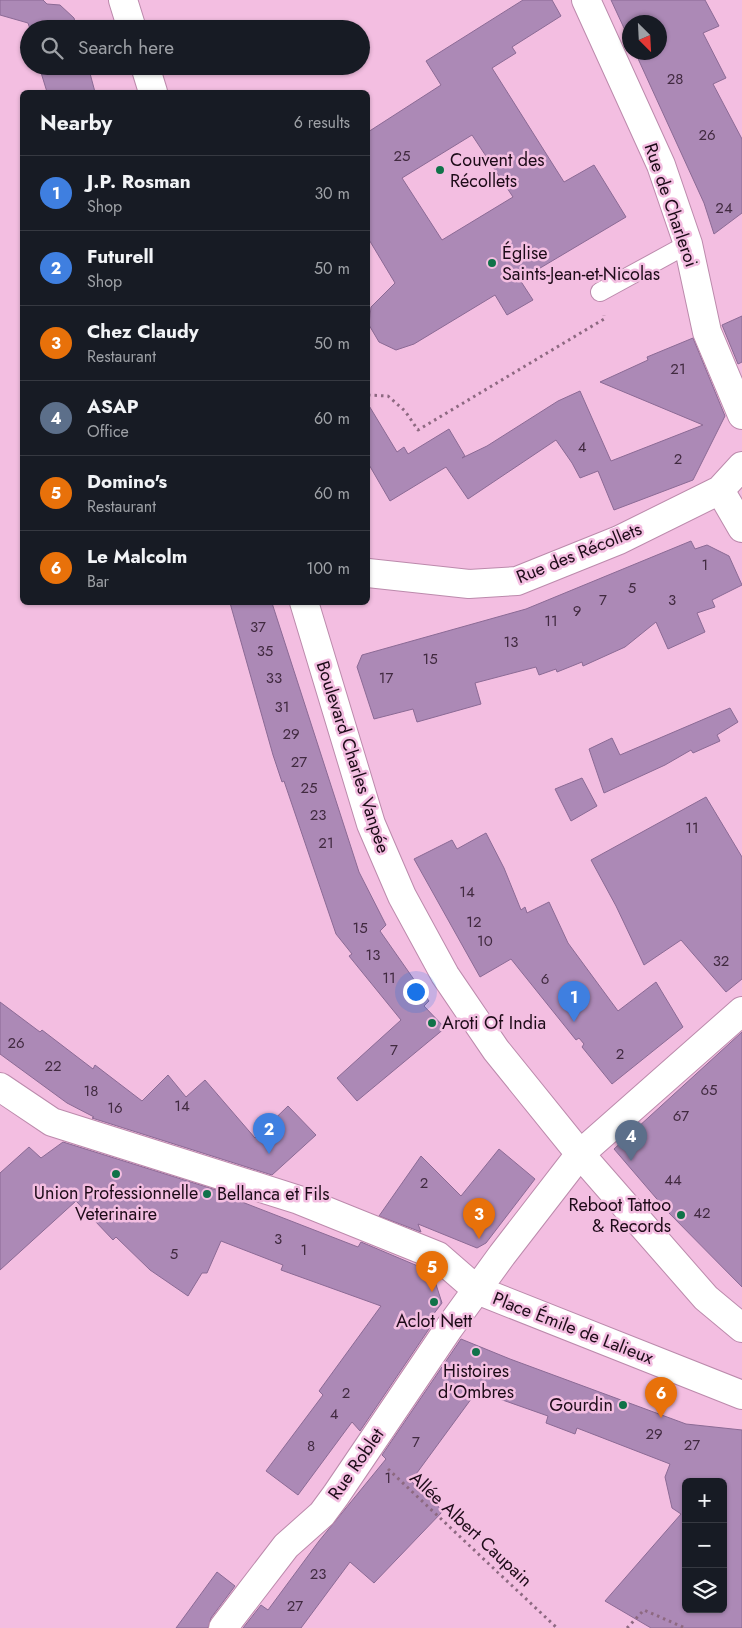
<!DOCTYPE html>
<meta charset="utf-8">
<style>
body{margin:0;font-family:Jost,sans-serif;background:#242831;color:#f1f3f6}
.controls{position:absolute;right:15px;bottom:15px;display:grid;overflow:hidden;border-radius:8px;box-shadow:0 1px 4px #0004}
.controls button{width:45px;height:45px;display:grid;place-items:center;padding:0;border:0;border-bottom:1px solid #363941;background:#171b24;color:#f1f3f6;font:25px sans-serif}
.compass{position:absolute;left:622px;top:15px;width:45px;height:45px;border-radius:50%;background:#171b24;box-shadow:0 1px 4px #0004;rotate:156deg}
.you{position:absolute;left:415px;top:991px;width:18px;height:18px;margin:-12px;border:4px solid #fff;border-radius:50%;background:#1a73e8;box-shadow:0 0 0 8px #1a73e833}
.badge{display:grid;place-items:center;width:32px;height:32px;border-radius:50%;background:#8cb9a8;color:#fff;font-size:16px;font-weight:700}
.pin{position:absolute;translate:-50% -41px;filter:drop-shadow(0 1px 2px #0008)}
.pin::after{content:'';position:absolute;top:26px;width:18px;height:15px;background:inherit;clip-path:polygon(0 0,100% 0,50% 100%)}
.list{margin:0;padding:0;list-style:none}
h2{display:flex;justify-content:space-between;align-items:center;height:65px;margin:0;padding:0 20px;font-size:21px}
h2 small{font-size:16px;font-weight:400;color:#9ea1a6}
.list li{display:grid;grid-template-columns:32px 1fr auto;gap:15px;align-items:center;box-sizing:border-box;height:75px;padding:0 20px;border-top:1px solid #363941}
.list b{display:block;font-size:19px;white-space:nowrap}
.list p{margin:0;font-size:16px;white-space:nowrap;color:#9ea1a6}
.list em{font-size:16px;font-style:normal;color:#9ea1a6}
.icon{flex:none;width:28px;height:28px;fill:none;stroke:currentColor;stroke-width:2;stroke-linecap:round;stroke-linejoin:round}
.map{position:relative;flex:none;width:742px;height:1628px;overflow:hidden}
.search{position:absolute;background:#171b24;box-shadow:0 1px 4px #0004;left:20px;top:20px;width:350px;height:55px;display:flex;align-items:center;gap:12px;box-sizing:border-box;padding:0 18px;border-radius:28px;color:#9ea1a6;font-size:19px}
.panel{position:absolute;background:#171b24;box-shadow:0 1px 4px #0004;left:20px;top:90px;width:350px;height:515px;border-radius:8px}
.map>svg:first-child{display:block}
.building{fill:#ac89b6;stroke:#8b6a95;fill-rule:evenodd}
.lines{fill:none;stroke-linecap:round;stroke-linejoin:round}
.service-casing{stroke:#bc8aac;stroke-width:20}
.minor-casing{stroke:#bc8aac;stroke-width:30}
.secondary-casing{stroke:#bc8aac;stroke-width:30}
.path{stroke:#8d6981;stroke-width:3;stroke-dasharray:2.5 4;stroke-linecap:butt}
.service{stroke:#fff;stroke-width:18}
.minor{stroke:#fff;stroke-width:28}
.secondary{stroke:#fff;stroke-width:28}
.poi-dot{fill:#107249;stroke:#f3bee1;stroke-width:2}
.labels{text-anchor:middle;stroke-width:5;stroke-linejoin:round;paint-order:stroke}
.number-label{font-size:15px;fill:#412a40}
.poi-label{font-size:18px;fill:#1d0b18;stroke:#f3bee1;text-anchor:start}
.street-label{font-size:18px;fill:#1d0b18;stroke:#f3bee1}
</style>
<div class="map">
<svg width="742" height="1628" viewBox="0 0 742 1628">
<rect width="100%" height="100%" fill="#f3bee1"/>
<path class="building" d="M0,0H43L47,4L60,5L74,18L77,29H30L28,23L0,15Z
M523,0H552L561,16L512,47L516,53L492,68L564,182L594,165L626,217L520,280L533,300L507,315L495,295L414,344L396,350L379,342L369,325L371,307L395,283L368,238V132L441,85L426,61ZM472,135L513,197L442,240L402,178Z
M611,0H705L719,26L703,33L726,78L713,84L742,139V213L714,234L704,203L635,52H660V22H630V41Z
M39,66H88L95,92H47Z
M742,316V362L738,364L722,325Z
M693,338L725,416L693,480L614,510L598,471L580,478L572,463L556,440L468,499L446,467L390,501L368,463V404L397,452L404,447L408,454L449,429L465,456L462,458L487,446L558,401L580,391L611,461L703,425L600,382L648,360L647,357Z
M691,541L695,549L707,545L729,556L742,585L712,600L715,607L697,613L705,632L668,649L656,622L625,647L583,666L582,662L557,672L556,669L539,675L536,667L475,683L481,704L417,722L413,709L374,719L357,667L362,655L526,609Z
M230,603H272L359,872L386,925L380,931L429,1001L424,1006L445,1028L357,1101L337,1078L401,1020L349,956L352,954L336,934L284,781L282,782L273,755Z
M730,708L738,722L717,735L720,741L693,753L691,750L665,765L604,793L589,749L612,738L620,755Z
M582,778L597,806L571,821L555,789Z
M706,797L742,857V979L726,992L681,940L644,965L616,906L591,860Z
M486,833L504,868L521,910L525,907L527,913L549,902L568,943L618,1011L656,982L683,1027L612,1084L582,1047L584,1044L579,1038L576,1040L511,959L480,977L414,859L452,840L457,849Z
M0,1002L40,1032L42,1030L93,1069L95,1065L142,1101L168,1075L186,1097L205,1080L255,1138L288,1106L316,1135L272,1175L92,1118L94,1117L67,1103L0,1054Z
M742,1032V1287L668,1212L614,1149Z
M63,1142L245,1199L242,1202L358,1247L361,1242L432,1272L442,1303L426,1324L431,1326L360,1431L352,1422L298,1495L266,1471L323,1395L319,1391L381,1306L281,1270L283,1265L221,1241L207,1273H202L188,1296L150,1270L116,1237L113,1240L76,1201L0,1270V1173L29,1147L41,1158Z
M499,1149L535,1179L486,1243L477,1248L418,1224L421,1232L379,1216L421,1156L461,1196Z
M461,1339L510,1359L686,1424L742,1430V1628H651L605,1601L681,1514L672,1508L665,1477L670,1464L577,1428L575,1434L546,1423L548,1416L477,1391L411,1481L443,1511L374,1583L350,1562L301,1628H243L261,1605L268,1610L319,1541L386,1459L382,1455ZM686,1482H723V1609H686Z
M217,1572L235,1586L211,1618L208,1628H176Z"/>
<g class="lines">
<g class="service-casing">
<path id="service" d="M600,292L688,244"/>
</g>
<g class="minor-casing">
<path id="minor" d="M586,0L661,165L688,244L707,332L742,415
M720,490L742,528
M368,573L469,584L517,581L619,540L720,490L742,466
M0,1087L52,1122L299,1200L438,1256L477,1290L742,1395
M223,1628L286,1546L322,1514L336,1495L449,1328L502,1255L580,1154L742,1011"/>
</g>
<g class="secondary-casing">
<path id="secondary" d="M123,0L132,29
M145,66L153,92
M304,602L371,824L402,896L445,975L496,1050L580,1154L706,1298L742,1328"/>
</g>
<path class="path" d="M368,395L388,396L405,411L418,430L604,319V315
M388,1469L557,1628
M627,1628L644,1610L685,1628"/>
<use href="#service" class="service"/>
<use href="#minor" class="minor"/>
<use href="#secondary" class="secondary"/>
</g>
<g class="poi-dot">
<circle cx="440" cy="170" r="5"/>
<circle cx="492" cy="263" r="5"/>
<circle cx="432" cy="1023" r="5"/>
<circle cx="116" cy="1174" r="5"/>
<circle cx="207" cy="1194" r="5"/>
<circle cx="681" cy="1215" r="5"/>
<circle cx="434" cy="1302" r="5"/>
<circle cx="476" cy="1352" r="5"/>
<circle cx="623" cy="1405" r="5"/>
</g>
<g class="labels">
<g class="number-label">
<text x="675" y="84">28</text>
<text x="707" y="140">26</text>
<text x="402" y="161">25</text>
<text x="724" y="213">24</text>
<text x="678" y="374">21</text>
<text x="582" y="452">4</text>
<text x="678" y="464">2</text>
<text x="705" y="570">1</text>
<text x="632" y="593">5</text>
<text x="603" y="605">7</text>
<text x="672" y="605">3</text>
<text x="577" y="616">9</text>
<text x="551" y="626">11</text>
<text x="258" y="632">37</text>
<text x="511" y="647">13</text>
<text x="265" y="656">35</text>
<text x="430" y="664">15</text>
<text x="274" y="683">33</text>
<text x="386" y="683">17</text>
<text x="282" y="712">31</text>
<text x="291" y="739">29</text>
<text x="299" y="767">27</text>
<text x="309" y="793">25</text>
<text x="318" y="820">23</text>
<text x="692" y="833">11</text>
<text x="326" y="848">21</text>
<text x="467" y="897">14</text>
<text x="474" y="927">12</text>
<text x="360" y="933">15</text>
<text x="485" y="946">10</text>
<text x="373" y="960">13</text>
<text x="721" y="966">32</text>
<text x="389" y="983">11</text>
<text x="545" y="984">6</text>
<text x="16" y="1048">26</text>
<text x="394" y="1055">7</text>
<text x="620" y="1059">2</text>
<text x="53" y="1071">22</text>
<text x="709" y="1095">65</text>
<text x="91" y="1096">18</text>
<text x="182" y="1111">14</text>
<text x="115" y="1113">16</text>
<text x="681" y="1121">67</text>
<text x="673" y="1185">44</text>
<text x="424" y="1188">2</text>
<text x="702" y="1218">42</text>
<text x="278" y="1244">3</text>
<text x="304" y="1255">1</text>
<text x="174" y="1259">5</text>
<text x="346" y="1398">2</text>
<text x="334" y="1419">4</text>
<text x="654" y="1439">29</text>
<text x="416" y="1447">7</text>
<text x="692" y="1450">27</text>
<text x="311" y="1451">8</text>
<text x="388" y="1483">1</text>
<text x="318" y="1579">23</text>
<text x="295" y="1611">27</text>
</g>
<g class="poi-label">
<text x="450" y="166">Couvent des<tspan x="450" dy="21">Récollets</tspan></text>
<text x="502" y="259">Église<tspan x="502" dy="21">Saints-Jean-et-Nicolas</tspan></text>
<text x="442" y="1029">Aroti Of India</text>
<text x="116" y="1199" text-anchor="middle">Union Professionnelle<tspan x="116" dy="21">Veterinaire</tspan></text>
<text x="217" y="1200">Bellanca et Fils</text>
<text x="671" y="1211" text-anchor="end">Reboot Tattoo<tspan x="671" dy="21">&amp; Records</tspan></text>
<text x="434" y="1327" text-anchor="middle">Aclot Nett</text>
<text x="476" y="1377" text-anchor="middle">Histoires<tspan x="476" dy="21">d'Ombres</tspan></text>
<text x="613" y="1411" text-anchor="end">Gourdin</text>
</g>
<g class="street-label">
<text transform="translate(671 205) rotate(71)" y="6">Rue de Charleroi</text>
<text transform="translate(579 553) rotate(-22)" y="6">Rue des Récollets</text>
<text transform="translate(353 757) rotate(72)" y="6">Boulevard Charles Vanpée</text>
<text transform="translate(573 1328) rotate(21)" y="6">Place Émile de Lalieux</text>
<text transform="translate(356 1464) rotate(-55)" y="6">Rue Roblet</text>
<text transform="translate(471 1529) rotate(43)" y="6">Allée Albert Caupain</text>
</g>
</g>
</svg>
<div class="controls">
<button>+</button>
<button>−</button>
<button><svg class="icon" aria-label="layers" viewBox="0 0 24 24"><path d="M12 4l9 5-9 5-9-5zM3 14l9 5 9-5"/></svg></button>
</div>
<svg class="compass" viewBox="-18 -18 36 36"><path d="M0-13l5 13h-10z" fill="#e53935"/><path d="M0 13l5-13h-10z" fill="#9ea1a6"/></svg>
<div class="you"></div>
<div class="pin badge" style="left:574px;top:1022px;background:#3f7fe0">1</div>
<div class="pin badge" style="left:269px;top:1154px;background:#3f7fe0">2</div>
<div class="pin badge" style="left:479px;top:1239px;background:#e8710a">3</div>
<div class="pin badge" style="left:631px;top:1161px;background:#5c6f8a">4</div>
<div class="pin badge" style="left:432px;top:1292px;background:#e8710a">5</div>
<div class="pin badge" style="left:661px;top:1418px;background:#e8710a">6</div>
<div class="search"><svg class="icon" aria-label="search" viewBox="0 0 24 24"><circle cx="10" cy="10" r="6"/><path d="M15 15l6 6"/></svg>Search here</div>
<section class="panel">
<h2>Nearby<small>6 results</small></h2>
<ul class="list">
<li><span class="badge" style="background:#3f7fe0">1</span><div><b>J.P. Rosman</b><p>Shop</p></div><em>30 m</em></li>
<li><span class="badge" style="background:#3f7fe0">2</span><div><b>Futurell</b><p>Shop</p></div><em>50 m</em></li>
<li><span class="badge" style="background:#e8710a">3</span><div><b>Chez Claudy</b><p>Restaurant</p></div><em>50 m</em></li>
<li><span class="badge" style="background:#5c6f8a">4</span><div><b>ASAP</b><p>Office</p></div><em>60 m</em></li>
<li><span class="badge" style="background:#e8710a">5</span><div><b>Domino's</b><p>Restaurant</p></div><em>60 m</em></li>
<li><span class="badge" style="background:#e8710a">6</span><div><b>Le Malcolm</b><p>Bar</p></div><em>100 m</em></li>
</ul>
</section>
</div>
